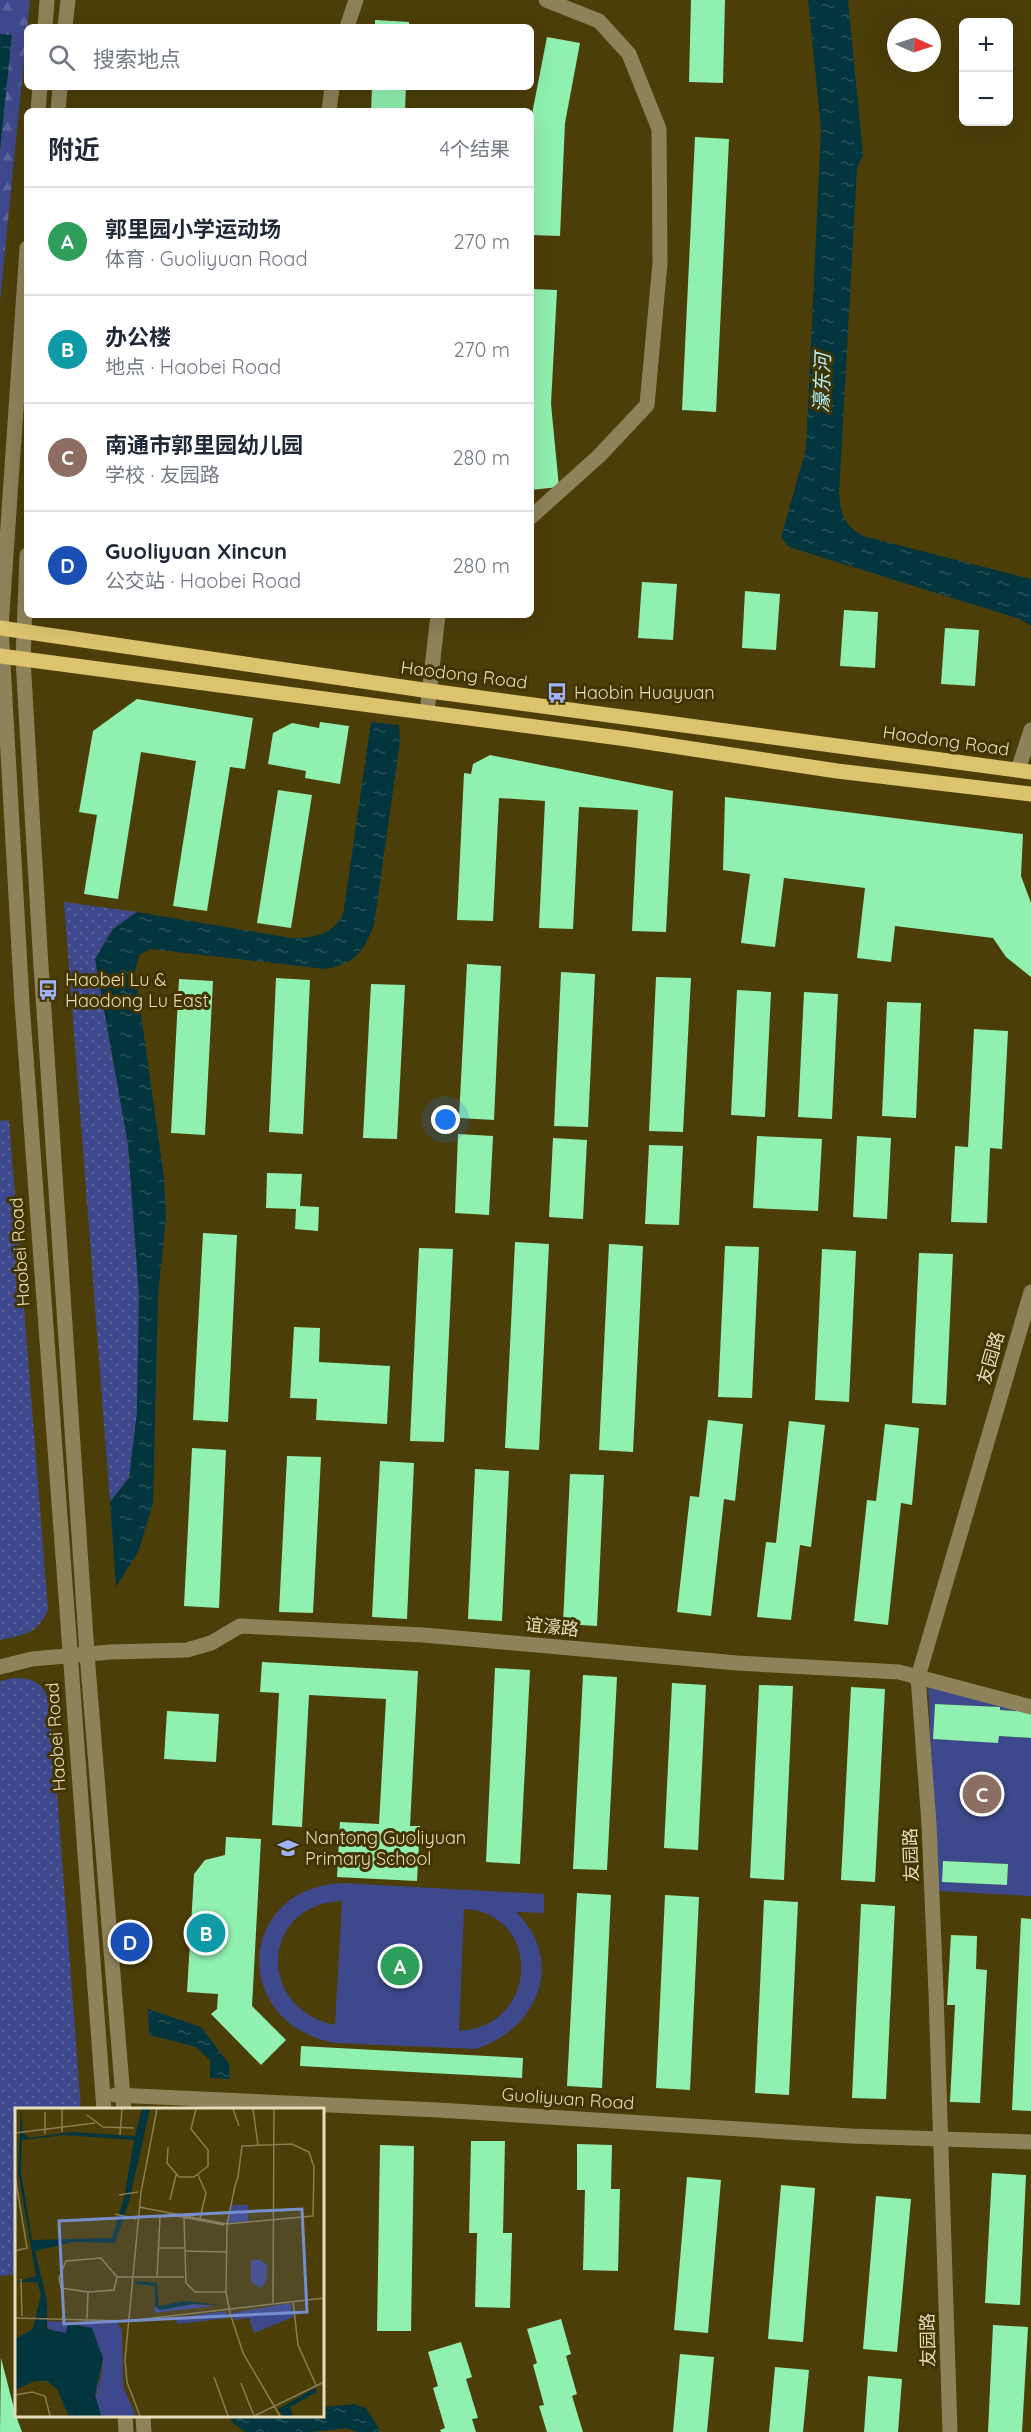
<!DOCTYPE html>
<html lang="zh">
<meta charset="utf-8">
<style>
body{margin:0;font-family:Quicksand,"Noto Sans SC",sans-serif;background:#f2f2f3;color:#1f2937}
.controls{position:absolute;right:18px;top:18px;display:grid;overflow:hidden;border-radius:9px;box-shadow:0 6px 24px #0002}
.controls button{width:54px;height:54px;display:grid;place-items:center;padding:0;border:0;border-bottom:2px solid #e0e1e3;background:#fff;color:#1f2937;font:30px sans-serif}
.compass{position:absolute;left:887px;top:18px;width:54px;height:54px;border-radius:50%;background:#fff;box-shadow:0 6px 24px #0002;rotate:93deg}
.you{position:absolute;left:446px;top:1120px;width:21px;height:21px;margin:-15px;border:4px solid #fff;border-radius:50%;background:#1a73e8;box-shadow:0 0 0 9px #1a73e833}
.badge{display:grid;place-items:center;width:39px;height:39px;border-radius:50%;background:#0f766e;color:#fff;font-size:20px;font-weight:700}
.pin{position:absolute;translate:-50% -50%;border:3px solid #fff;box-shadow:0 2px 6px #0006}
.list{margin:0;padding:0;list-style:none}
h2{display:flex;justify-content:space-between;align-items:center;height:78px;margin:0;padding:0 24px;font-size:26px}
h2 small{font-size:20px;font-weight:400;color:#747a83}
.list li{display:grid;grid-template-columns:39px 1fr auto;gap:18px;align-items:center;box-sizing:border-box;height:108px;padding:0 24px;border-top:2px solid #e0e1e3}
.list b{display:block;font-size:22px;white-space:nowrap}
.list p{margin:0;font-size:20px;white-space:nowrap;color:#747a83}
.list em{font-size:20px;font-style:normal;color:#747a83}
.icon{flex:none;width:33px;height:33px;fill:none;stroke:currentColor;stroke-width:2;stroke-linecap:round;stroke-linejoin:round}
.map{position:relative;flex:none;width:1031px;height:2432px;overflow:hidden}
.search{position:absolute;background:#fff;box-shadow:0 6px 24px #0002;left:24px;top:24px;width:510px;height:66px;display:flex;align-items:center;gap:15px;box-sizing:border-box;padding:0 21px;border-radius:9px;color:#747a83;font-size:22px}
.panel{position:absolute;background:#fff;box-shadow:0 6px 24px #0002;left:24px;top:108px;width:510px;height:510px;border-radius:9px}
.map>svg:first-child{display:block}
.grass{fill:url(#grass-dots)}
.forest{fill:url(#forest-firs)}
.pitch{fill:#3e498d;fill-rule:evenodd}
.water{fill:url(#water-ripples)}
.building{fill:#90f0b0}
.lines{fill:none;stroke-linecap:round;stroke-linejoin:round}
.minor{stroke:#8e825a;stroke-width:15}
.major{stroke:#dcc36e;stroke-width:15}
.labels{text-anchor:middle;stroke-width:6;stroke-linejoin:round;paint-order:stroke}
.street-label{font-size:18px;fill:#e6ddbd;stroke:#413400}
.poi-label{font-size:18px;fill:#e6ddbd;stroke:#413400;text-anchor:start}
.water-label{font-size:20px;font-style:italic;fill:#b0ecfa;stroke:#413400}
.inset-river{fill:none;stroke:#03353e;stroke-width:3}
.inset-road{fill:none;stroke:#8a7e51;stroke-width:1.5}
.view{fill:#778ecc;fill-opacity:0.15;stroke:#778ecc;stroke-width:3}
.inset-edge{fill:none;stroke:#e6ddbd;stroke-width:3}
</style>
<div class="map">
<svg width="1031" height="2432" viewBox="0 0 1031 2432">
<defs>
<pattern id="grass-dots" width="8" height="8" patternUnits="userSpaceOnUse" patternTransform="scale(1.5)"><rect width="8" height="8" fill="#3e498d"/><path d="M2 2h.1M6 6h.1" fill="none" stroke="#5a639b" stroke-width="1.8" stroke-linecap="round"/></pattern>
<pattern id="forest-firs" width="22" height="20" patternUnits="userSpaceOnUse" patternTransform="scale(1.5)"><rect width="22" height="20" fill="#3e498d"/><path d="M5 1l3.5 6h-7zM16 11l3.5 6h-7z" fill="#5a639b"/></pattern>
<pattern id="water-ripples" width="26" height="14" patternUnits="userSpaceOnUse" patternTransform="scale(1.5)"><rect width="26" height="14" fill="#03353e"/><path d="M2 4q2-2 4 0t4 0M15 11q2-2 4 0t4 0" fill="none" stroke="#285258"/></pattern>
</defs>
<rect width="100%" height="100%" fill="#4c3e09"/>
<path class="grass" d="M64,902L137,912L113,929L95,959L128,1144L139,1295L137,1413L129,1478L110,1502Z
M9,1120L48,1610C36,1635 25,1634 0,1640V1121Z
M14,1678C33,1678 43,1683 50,1702L81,2109L16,2110V2274L0,2276V1681Z"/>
<path class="forest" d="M0,0H30L0,301V150L11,35L0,34Z"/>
<path class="pitch" d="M928,1675L1031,1712L1000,1710V1707L935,1704L933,1739L998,1742L999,1736L1031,1738V1896L936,1891ZM943,1861L1008,1864L1007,1885L942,1882Z
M342,1883L544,1894V1913L516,1912C566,1961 538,2029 476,2049L335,2043C229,2023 237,1888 342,1883ZM341,1901L342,1902L335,2025C255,2008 261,1905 341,1901ZM464,1909C542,1912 540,2027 459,2031Z"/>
<path class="water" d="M808,0H848L863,155L857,168L839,493C841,515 843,524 863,536L1031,579V626L1020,619L789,547L781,537L806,449L821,129Z
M0,34L12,35L0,150Z
M371,722L399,725L400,741L374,925C363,952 357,962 326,969L150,949L139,955L135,972L164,1177L166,1216L158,1297L153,1503L139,1550L116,1587L110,1502L129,1478L137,1413L139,1295L128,1144L95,959L113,929L137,912L292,938C315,938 331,935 343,915Z
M148,2009L201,2027L229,2064L230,2079L210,2078V2060L196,2047L149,2035Z
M353,2404L366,2408L381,2432H357L347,2428L312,2432H245L233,2423L228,2416H322L323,2407Z"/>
<path class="building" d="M691,0H725L723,83L689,82Z
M375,20L409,22V27H375Z
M547,37L580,43L565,123L560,236L531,235V119Z
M372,87H406L405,111H371Z
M695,137L729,139L716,412L682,410Z
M531,289L557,290L551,404L559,487L531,490Z
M642,582L677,584L673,640L638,638Z
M745,591L780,594L776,650L742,648Z
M844,610L878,612L875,668L840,666Z
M945,628L979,630L975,686L941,684Z
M137,699L253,718L245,769L230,767L207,911L173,906L196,761L141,752L118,899L84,894L97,815L79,812L93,731Z
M320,722L349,726L340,784L305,778L306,771L268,764L273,733L292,723L319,728Z
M490,755L673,791L666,932L632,931L638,810L579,807L573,929L539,928L545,801L499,798L493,921L457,920L464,773L471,774L473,764Z
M278,790L312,795L291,928L257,923Z
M725,797L1023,834L1021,876L1031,903V977L1006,957L993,938L895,926L891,962L857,958L865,888L784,878L775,947L741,943L750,874L723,870Z
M467,964L501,966L494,1120L459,1118Z
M561,972L595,974L588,1127L554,1126Z
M656,977L691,978L683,1132L649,1131Z
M276,978L310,980L303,1134L269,1132Z
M179,979L213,981L205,1135L171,1133Z
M371,984L405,985L397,1139L363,1138Z
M737,990L771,992L765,1117L731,1115Z
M804,992L838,994L832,1119L798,1117Z
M887,1002L921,1003L916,1118L882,1116Z
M974,1029L1008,1031L1002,1149L990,1148L987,1223L951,1222L955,1146L968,1147Z
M458,1134L493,1136L489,1215L455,1213Z
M757,1136L822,1139L818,1211L753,1208Z
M857,1136L891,1138L887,1219L853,1217Z
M553,1138L587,1140L583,1219L549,1217Z
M649,1145L683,1146L679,1225L645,1224Z
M267,1173L302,1174L300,1206L319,1207L318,1231L295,1229L296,1209L266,1208Z
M203,1233L237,1235L228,1422L193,1420Z
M515,1242L549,1244L539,1450L505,1448Z
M609,1244L643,1246L633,1452L599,1450Z
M725,1246L759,1247L752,1398L718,1397Z
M419,1248L453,1249L444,1442L410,1441Z
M822,1249L856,1251L849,1402L815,1400Z
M919,1253L953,1254L946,1405L912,1403Z
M294,1327L320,1328L319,1362L390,1366L387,1424L316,1420L317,1399L290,1398Z
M708,1420L743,1424L735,1501L724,1499L711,1616L677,1612L690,1496L699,1497Z
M789,1421L825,1425L811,1547L800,1545L791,1620L757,1617L766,1542L776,1543Z
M885,1424L919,1428L912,1505L901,1503L888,1625L854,1621L867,1500L876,1501Z
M192,1448L226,1450L219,1608L184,1606Z
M287,1456L321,1457L313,1613L279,1612Z
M380,1461L414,1463L407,1619L372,1617Z
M475,1469L509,1471L502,1621L468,1619Z
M570,1474L604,1475L597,1626L563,1624Z
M262,1662L418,1671L410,1826H420L417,1881L337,1877L340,1822L379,1824L386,1699L309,1695L302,1827L272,1825L279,1693L260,1692Z
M495,1668L530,1670L520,1864L486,1862Z
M583,1675L617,1677L607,1870L573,1869Z
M672,1683L706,1685L698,1850L664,1848Z
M759,1685L793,1686L784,1880L750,1878Z
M851,1687L885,1689L875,1882L841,1880Z
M935,1704L1000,1707V1710L1031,1712V1738L999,1736L998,1743L933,1739Z
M167,1711L219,1714L216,1762L164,1759Z
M226,1837L261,1839L252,2006L286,2040L261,2065L211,2014L217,2009L218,1994L187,1992L194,1874L205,1860L225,1855Z
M943,1861L1008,1864L1007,1885L942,1882Z
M577,1893L611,1895L602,2088L567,2086Z
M665,1895L699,1897L690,2090L656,2088Z
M764,1900L798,1902L789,2095L755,2093Z
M861,1904L895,1906L886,2099L852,2098Z
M1021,1918L1031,1919V2111L1012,2110Z
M951,1935L977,1936L976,1969L987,1970L980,2103L950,2102L955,2005H947Z
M301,2046L523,2058L522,2078L300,2066Z
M471,2141H505L503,2233H512L510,2308L475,2307L477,2233H469Z
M577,2144L612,2145L611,2189H620L618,2271L583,2270L585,2190H577Z
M380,2145L414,2146L411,2331H377Z
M992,2173L1026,2175L1020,2305L985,2303Z
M687,2177L721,2180L708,2333L674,2330Z
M781,2185L815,2188L803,2342L768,2339Z
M876,2196L911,2199L897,2352L863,2349Z
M561,2319L571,2354L566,2356L577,2394L572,2396L583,2432H547L539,2406L544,2405L533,2365L537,2363L527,2329Z
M993,2325L1028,2327L1022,2432H988Z
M461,2342L472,2377L466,2379L478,2418L472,2419L476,2432H441L440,2430L445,2428L433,2388L438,2386L428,2352Z
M680,2354L714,2357L707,2432H673Z
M1,2358L16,2416L22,2432H0Z
M775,2367L809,2370L803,2432H769Z
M868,2376L902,2379L898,2432H864Z"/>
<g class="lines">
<path class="minor" d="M45,27L47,0
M65,27L68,0
M347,27L356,0
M38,111L40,87
M58,111L60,87
M329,111L332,87
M27,248L1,628L22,1003L104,2110
M531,517L599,456L647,405L660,263L659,129L629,54L599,21L546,0
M27,555L23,659L41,966L87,1654L124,2110
M427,712L438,615
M1018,770L1031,730
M0,1667L32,1659L110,1652L187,1650L211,1643L240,1626L424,1635L737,1663L899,1672L1031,1707
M115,2095L438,2110L851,2136L1031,2142
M125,2416L126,2432
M143,2416L144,2432
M950,2432L936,1993L929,1824L918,1677L1031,1292"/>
<path class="major" d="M0,628L430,691L1031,772
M0,656L627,739L837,771L1031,794"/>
</g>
<defs>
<g id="bus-bare" transform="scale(1.62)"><path d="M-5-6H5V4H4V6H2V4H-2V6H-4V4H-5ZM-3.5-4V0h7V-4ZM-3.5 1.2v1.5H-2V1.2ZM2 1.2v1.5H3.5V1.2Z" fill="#a1b3fd" stroke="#413400" stroke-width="2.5" paint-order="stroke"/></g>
<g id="school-bare" transform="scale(1.62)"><path d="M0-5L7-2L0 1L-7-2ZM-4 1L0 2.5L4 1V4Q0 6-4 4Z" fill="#a1b3fd" stroke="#413400" stroke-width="2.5" paint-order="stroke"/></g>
</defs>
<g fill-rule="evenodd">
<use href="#bus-bare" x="557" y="693"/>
<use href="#bus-bare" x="48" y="990"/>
<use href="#school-bare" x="288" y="1848"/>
</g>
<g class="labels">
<g class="street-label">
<text transform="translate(464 675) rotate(7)" y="6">Haodong Road</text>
<text transform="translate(946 741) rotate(8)" y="6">Haodong Road</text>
<text transform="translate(20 1252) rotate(-94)" y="6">Haobei Road</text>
<text transform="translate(991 1358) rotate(-74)" y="6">友园路</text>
<text transform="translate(552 1627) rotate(6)" y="6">谊濠路</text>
<text transform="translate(56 1737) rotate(-94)" y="6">Haobei Road</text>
<text transform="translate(911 1855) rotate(-92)" y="6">友园路</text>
<text transform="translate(568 2099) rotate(4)" y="6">Guoliyuan Road</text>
<text transform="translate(928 2340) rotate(-91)" y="6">友园路</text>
</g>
<g class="poi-label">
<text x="574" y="699">Haobin Huayuan</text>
<text x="65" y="986">Haobei Lu &amp;<tspan x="65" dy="21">Haodong Lu East</tspan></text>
<text x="305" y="1844">Nantong Guoliyuan<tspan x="305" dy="21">Primary School</tspan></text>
</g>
<g class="water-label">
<text transform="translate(822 383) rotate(-88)" y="7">濠东河</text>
</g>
</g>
<g transform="translate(15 2108)">
<rect width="309" height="309" fill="#4c3e09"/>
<path d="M275,195L278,209L239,225L234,210L219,212L217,205ZM178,196L199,198L139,205L140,198L145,202ZM210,203L214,210L162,216L161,210Z" fill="#3e498d"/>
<path d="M31,213L80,215L86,308L72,219L53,215L51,225L35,223Z" fill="#3e498d"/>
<path d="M80,215H103L107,222L108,278L121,308H86L80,287L84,284L88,250L78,232Z" fill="#3e498d"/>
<path d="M216,97H233V113L212,115ZM236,152H246L252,158L251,174L246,180L236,174Z" fill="#3e498d"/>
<path d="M6,1L8,25L14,30L56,24L120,28L127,1H135L114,94L100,135L58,134L20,143L32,192V221L51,225L53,215L77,220L88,250L80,287L86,308H54L42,281L32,273H20L0,282V231L18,221L26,186L22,174H0L21,168L3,64ZM49,27L119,32L109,90L97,130L17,132L6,64L7,32ZM121,173L142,175L144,198L170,193L207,197L178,196L145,202L140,198V178L120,176ZM300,280L302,284L275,299L278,308H268L263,301Z" fill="#03353e" fill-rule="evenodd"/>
<path class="inset-river" d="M0,243H38L67,266H84M75,308L73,284L83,267"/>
<path class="inset-road" d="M47,1V24M218,1L224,18M238,1L243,37M30,4V26M72,7L88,19L119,20M0,25L80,15M105,27L107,1M153,39L152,55L164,69H179L193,58V42L176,21L181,1M183,67L191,85L185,110M0,68L12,140L0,143M104,87L123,84M155,92L161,67M124,99L212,116L298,108L299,59L294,44L277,36L227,38L223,69L220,78L212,116V118L211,184L215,205L228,245L265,308M100,106L121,111M169,109L171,175L180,184H211M143,140H169M169,143L211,144M142,169L145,109L162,108L209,117M6,171L7,208M73,184L46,180L44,170L51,153L86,150L102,169H169M278,193L283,237L301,277M258,195L259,1M0,210L112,213L309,190M72,211L73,184L99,182L102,169M199,269L213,308M226,275L239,308M0,287L17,284L30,288L35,308M125,308L112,274L110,252L126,84L142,1M239,308L309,274"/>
<path class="view" d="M287,101L292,204L49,216L44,113Z"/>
<rect width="309" height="309" class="inset-edge"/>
</g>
</svg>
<div class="controls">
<button>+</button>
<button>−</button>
</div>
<svg class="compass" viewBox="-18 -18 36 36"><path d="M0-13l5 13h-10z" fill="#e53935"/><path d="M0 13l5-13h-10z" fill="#747a83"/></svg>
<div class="you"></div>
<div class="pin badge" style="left:400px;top:1966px;background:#2e9e5b">A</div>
<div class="pin badge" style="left:206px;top:1933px;background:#0f9aa8">B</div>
<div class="pin badge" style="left:982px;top:1794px;background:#8d6e63">C</div>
<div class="pin badge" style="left:130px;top:1942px;background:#1a4fb4">D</div>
<div class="search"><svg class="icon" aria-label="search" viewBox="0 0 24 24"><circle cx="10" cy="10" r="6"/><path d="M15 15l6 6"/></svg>搜索地点</div>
<section class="panel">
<h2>附近<small>4个结果</small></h2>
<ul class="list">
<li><span class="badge" style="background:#2e9e5b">A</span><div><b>郭里园小学运动场</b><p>体育 · Guoliyuan Road</p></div><em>270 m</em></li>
<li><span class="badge" style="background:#0f9aa8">B</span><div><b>办公楼</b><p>地点 · Haobei Road</p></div><em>270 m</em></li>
<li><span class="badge" style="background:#8d6e63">C</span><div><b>南通市郭里园幼儿园</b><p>学校 · 友园路</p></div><em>280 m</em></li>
<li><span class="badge" style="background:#1a4fb4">D</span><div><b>Guoliyuan Xincun</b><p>公交站 · Haobei Road</p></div><em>280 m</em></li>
</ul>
</section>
</div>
